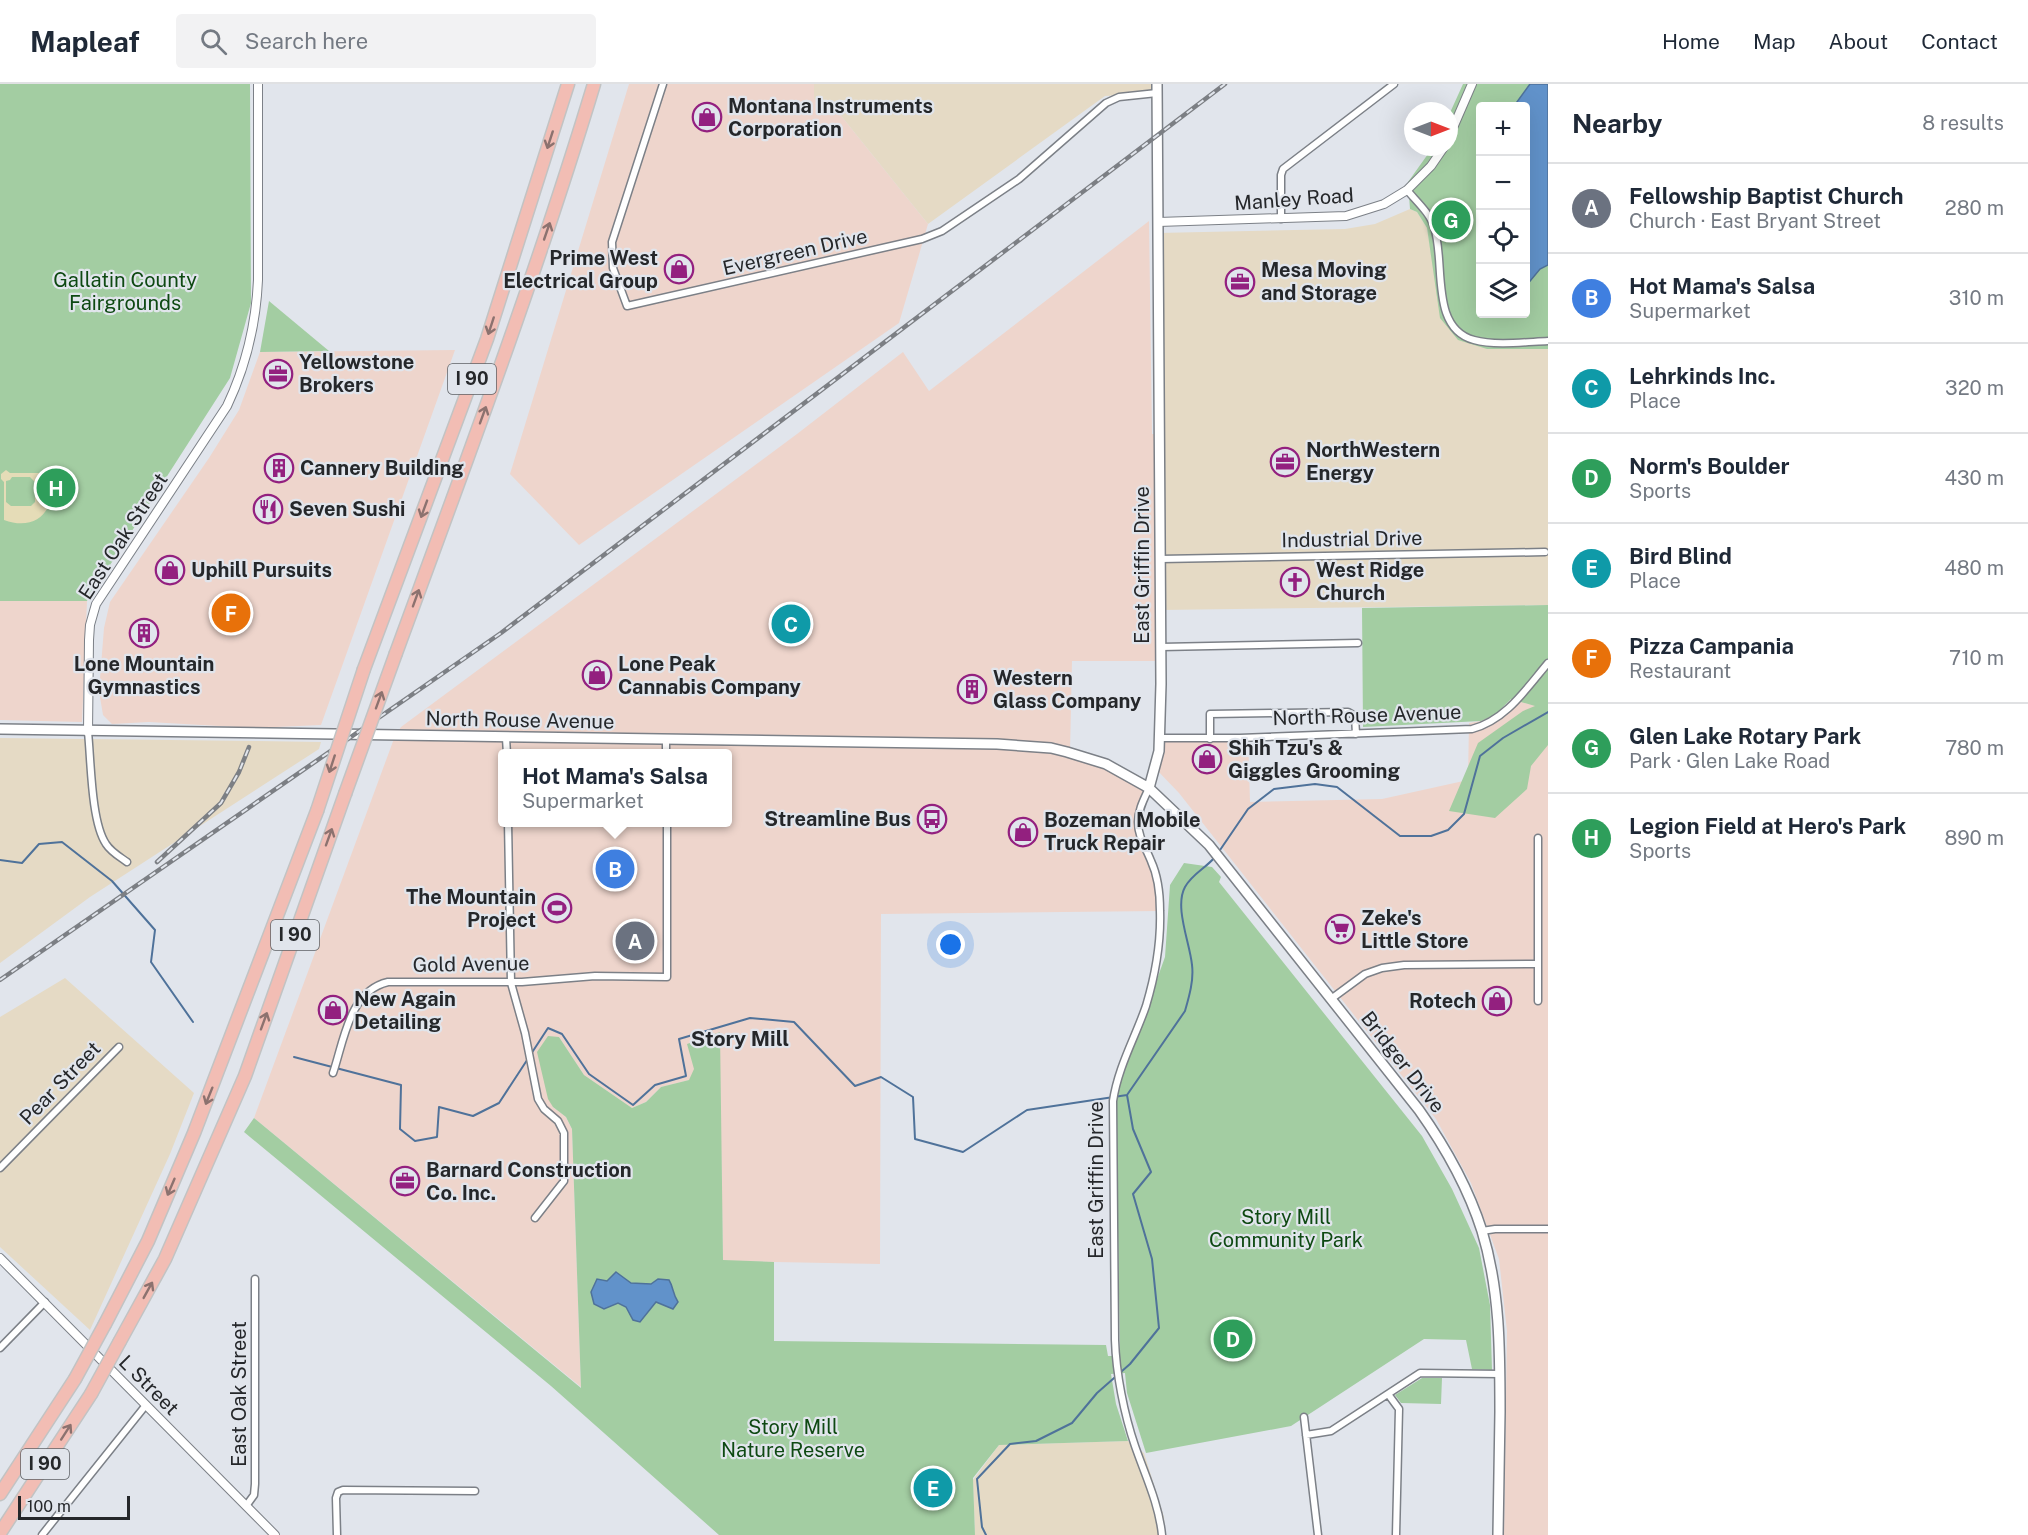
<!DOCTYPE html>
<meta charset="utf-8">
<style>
body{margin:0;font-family:"Public Sans",sans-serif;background:#f2f2f3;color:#1f2937}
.controls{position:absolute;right:18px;top:18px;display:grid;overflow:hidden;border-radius:6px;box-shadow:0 6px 24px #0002}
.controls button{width:54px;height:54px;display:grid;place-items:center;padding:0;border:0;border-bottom:2px solid #e0e1e3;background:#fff;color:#1f2937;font:30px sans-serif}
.compass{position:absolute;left:1404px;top:18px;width:54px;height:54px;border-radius:50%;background:#fff;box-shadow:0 6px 24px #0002;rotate:90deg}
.scale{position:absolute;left:18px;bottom:15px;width:112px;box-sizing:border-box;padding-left:6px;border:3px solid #25272a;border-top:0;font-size:16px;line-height:21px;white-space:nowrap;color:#25272a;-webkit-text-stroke:4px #e1e5ec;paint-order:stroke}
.you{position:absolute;left:951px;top:861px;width:21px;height:21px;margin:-15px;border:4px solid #fff;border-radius:50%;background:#1a73e8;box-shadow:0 0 0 9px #1a73e833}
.badge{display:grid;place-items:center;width:39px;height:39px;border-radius:50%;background:#2563eb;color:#fff;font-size:20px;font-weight:700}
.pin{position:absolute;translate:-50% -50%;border:3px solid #fff;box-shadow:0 2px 6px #0006}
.popup{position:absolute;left:498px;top:665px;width:234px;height:78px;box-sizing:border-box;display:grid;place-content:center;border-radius:6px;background:#fff;filter:drop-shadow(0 2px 4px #0005);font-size:20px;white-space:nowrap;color:#747a83}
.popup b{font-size:22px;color:#1f2937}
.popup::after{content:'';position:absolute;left:50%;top:100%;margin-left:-12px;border:12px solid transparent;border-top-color:#fff}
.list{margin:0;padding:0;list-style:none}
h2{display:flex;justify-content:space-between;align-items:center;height:78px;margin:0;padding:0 24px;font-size:26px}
h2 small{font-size:20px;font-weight:400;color:#747a83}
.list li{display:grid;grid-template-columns:39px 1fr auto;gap:18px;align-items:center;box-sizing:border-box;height:90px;padding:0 24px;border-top:2px solid #e0e1e3}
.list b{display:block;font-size:22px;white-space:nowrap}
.list p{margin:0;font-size:20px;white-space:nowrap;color:#747a83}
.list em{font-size:20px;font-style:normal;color:#747a83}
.icon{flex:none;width:33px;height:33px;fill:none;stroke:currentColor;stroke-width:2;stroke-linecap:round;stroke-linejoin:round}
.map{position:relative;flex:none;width:1548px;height:1451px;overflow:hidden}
header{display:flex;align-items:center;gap:36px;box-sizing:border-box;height:84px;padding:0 30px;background:#fff;border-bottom:2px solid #e0e1e3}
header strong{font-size:28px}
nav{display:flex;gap:33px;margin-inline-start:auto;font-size:21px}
.search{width:420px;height:54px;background:#f2f2f3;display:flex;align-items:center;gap:15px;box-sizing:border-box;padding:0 21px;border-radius:6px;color:#747a83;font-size:22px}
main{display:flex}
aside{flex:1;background:#fff}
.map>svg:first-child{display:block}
.commercial{fill:#eed5cc;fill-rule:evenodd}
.industrial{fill:#e5dac5}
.green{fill:#a3cda2;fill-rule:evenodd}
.sand{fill:#e5dcb7;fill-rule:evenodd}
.water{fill:#6192ca;stroke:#4f729a;stroke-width:1.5}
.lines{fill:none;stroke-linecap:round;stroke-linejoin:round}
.stream{stroke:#4f729a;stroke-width:2}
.minor-casing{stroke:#7c8087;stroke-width:9}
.tertiary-casing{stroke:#7c8087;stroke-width:10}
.secondary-casing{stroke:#7c8087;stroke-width:12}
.motorway-casing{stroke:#c2c3c3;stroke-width:15}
.minor{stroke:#fff;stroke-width:6}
.tertiary{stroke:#fff;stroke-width:8}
.secondary{stroke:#fff;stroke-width:9}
.motorway{stroke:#f2bdb4;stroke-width:12}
.rail-casing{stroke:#7c7f84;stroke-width:4.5}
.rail{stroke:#e1e5ec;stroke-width:2;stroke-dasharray:7;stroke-linecap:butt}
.motorway-bridge-casing{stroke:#c2c3c3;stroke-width:15;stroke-linecap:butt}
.motorway-bridge{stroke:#f2bdb4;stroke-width:12}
.oneway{stroke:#8c726f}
.labels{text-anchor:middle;stroke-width:4.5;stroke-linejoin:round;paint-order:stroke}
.shield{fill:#e1e5ec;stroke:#5d6064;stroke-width:1.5}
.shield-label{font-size:18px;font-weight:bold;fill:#25272a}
.poi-label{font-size:20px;font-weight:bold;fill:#25272a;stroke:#e1e5ec;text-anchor:start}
.street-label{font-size:20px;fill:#25272a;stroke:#e1e5ec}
.park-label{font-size:20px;fill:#0e4912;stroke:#e1e5ec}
.neighbourhood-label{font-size:21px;font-weight:bold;fill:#25272a;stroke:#e1e5ec}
</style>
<header>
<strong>Mapleaf</strong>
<div class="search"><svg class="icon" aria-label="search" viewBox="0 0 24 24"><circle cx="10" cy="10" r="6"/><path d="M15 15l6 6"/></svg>Search here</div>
<nav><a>Home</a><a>Map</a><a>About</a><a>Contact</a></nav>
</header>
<main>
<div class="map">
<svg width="1548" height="1451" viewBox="0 0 1548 1451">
<rect width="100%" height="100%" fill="#e1e5ec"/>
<path class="commercial" d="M629,0H814L815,15L830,18L928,140L899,239L579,461L510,390Z
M1149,137L1152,350H1159L1161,577H1072L1070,668L1149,704L1138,739L1152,778L1160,827L881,830L880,1180L723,1177L719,949L689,996L661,1003L646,1018L632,1024L584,991L559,953L553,1023L566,1033L572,1045L581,1303L254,1034L395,652L401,643L797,350L903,268L929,307ZM502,670H728V738H502Z
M455,266L321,641L254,644L149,638L112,640L103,631L99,607L104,544L110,518L209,374L239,326L260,268Z
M0,517H87L82,638L0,636Z
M1511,615L1548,625V1451H1504L1507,1247L1499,1175L1471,1099L1436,1035L1179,709L1155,684L1160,654L1248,651L1250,718L1382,715L1468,696L1469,639L1481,637L1502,626Z"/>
<path class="industrial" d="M814,0H1157V9L1105,12L928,140L830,18L814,15Z
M1410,125L1417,128L1427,144L1432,174L1487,265H1548V521L1161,526L1158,149L1345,145L1375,140Z
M0,654L258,657L321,658L319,665L90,813L0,879Z
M65,894L194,1009L170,1070L90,1246L0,1163V933Z
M1128,1357L1144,1369L1164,1433L1165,1451H975L973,1396L999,1361Z"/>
<path class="green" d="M0,0H250L251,219L230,294L87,517H0Z
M1463,0H1548V265H1487L1458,256L1440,234L1427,144L1417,128L1410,125L1408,98L1433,63H1449V31ZM1480,22H1526V230H1480Z
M269,217L329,267L260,268Z
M1548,521V661L1531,682L1527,705L1495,734L1449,727L1478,659L1523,627L1535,622L1511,615L1496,630L1481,637L1363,643L1362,524Z
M1184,779L1212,783L1221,793L1219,798L1422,1052L1452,1105L1479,1164L1490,1221L1492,1286L1472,1285L1466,1256L1424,1255L1291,1342L1146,1369L1127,1309L1125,1289L1111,1290L1116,1320L1128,1357L999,1361L973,1394L975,1451H719L551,1302L244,1048L254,1034L581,1304L572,1045L566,1033L553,1023L548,1015L537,968L548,952L559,953L584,991L632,1024L646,1018L661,1003L689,996L694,985L687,960L720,948L723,1176L774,1178V1257L1106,1261L1108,1272H1120L1116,1022L1119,1001L1165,873L1170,801Z
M1422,1294H1442L1441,1320L1401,1319L1395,1311Z"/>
<path class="sand" d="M6,386L10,389H48C60,422 39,449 4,436V398L1,395V390ZM12,393H30L35,398V418L31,422H11L6,418V397L10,396Z"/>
<path class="water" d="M1530,0H1548V181L1540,185L1526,202V22H1514Z
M616,1188L631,1199L651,1200L658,1195L669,1196C674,1204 672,1209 678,1218L673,1225L656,1218L640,1238L633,1236L626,1223L618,1219L604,1225L594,1220L591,1208L597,1195L607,1197Z"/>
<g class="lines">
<path class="stream" d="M1218,769L1248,725L1274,705L1315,700L1337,703L1400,752H1431L1448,746L1464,730L1480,672L1503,654L1548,628
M0,776L22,779L39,760L62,758L112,797L155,846L151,878L193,938
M294,973L401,1001L400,1045L415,1057L437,1053L439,1023L473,1032L499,1019L548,944L562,950L589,990L633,1021L655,1001L686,992L679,955L750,934L794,938L855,1002L881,993L913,1013L915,1055L963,1068L1027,1026L1127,1011
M986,1451L982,1443L977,1395L1010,1360L1036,1357L1072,1339L1097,1309L1130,1280L1159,1244L1152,1175L1133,1110L1151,1088L1133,1045L1127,1011L1185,927C1189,913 1194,896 1192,881C1190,859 1174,823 1185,803C1192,790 1206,784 1215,773"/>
<g class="minor-casing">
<path id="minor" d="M663,0L612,158L613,184L627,222L922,155L942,147L1019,95L1106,19L1119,13L1157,9
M1407,106C1416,117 1430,129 1434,143C1446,178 1429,244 1474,256C1495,262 1526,258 1548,257
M1281,135V91L1283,85L1394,0
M1160,475L1545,468
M1161,563L1358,559
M88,648C91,676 91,738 106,760C111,768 120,773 127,778
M506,654L507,670
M1160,654H1240L1472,645C1506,636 1526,605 1548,579
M666,655V670
M1210,655V630L1348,628L1355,632L1356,650
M1149,704C1144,715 1138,726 1138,738C1138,753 1146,764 1151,777C1158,792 1160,810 1160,827C1161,858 1155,892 1146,922C1135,954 1118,983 1113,1017L1115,1256C1116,1289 1124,1330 1135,1362C1145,1391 1159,1420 1162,1451
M508,738L511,899L525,949L538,1015L544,1025L558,1037L564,1049V1097L535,1134
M1538,754V917
M1331,915L1365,890L1382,884L1404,881L1538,880
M333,989C344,957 349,907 388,898H522L595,892L667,893V738
M0,1084L119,963
M1482,1147L1495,1145H1548
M0,1264L45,1218
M1388,1310L1399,1325L1396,1451
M1304,1333L1318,1451
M1306,1351L1331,1347L1420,1289L1500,1290
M246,1422L254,1411L255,1400V1195
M42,1451L146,1321
M337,1451L336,1414L338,1408L343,1406L475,1407"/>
</g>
<g class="tertiary-casing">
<path id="tertiary" d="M1449,53L1472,0
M1158,138L1346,132L1384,120L1407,106L1431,82L1444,63
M88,648L89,556L90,541L96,520L227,322C246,282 256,240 258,196V0
M0,1174L275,1451"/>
</g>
<g class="secondary-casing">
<path id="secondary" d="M0,645L997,660L1051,664L1067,668L1106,680L1149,704L1209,761L1419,1026C1446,1064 1468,1103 1482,1147C1500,1206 1500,1266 1500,1328C1499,1369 1499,1410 1498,1451
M1149,704L1159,667L1161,600L1157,0"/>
</g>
<g class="motorway-casing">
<path id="motorway" d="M396,569C465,381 536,192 594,0
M364,585L487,255L568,0
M105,1240L148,1157L194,1049L317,727
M120,1257L165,1175L245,992L345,710
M0,1410L75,1295
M0,1449L91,1310"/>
</g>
<use href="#minor" class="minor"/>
<use href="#tertiary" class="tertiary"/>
<use href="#secondary" class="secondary"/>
<use href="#motorway" class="motorway"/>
<g class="rail-casing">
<path id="rail" d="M157,778L221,719L239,688L249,663
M0,896L501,549L1225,0"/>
</g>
<use href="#rail" class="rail"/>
<g class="motorway-bridge-casing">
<path id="motorway-bridge" d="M345,710L396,569
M317,727L364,585
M75,1295L105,1240
M91,1310L120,1257"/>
</g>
<use href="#motorway-bridge" class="motorway-bridge"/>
</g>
<defs><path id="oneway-shaft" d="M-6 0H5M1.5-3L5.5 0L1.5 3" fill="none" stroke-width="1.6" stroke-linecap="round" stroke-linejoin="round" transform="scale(1.5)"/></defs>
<g class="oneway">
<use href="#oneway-shaft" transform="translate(550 56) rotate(108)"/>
<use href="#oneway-shaft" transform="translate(547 147) rotate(-71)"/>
<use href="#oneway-shaft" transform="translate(491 242) rotate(108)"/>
<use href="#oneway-shaft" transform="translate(483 331) rotate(-70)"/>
<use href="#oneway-shaft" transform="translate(424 425) rotate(110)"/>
<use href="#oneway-shaft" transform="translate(416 514) rotate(-70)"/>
<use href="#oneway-shaft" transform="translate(379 616) rotate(-70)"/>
<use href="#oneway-shaft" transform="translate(332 680) rotate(108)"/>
<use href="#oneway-shaft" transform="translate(329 753) rotate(-70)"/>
<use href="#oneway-shaft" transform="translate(264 937) rotate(-70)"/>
<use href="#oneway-shaft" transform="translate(209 1012) rotate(112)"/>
<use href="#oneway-shaft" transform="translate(171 1103) rotate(113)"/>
<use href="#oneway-shaft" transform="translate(148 1206) rotate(-61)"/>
<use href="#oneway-shaft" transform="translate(66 1348) rotate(-57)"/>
</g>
<defs>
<g id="shop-ring" transform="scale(1.5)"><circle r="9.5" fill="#e1e5ec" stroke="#93207f" stroke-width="1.5"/><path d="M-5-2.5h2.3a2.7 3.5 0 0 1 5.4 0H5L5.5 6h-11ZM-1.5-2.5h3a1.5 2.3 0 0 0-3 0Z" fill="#93207f"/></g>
<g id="office-ring" transform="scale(1.5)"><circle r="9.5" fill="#e1e5ec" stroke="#93207f" stroke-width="1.5"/><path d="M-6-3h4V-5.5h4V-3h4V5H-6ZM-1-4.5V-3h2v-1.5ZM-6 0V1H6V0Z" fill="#93207f"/></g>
<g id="building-ring" transform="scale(1.5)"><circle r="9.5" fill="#e1e5ec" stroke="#93207f" stroke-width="1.5"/><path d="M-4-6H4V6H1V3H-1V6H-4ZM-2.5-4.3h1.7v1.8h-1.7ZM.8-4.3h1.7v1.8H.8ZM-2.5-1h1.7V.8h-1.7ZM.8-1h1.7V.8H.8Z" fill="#93207f"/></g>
<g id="restaurant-ring" transform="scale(1.5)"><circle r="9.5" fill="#e1e5ec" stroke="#93207f" stroke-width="1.5"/><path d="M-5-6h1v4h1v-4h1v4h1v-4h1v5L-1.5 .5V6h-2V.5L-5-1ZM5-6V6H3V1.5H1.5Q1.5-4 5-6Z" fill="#93207f"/></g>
<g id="church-ring" transform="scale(1.5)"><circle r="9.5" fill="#e1e5ec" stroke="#93207f" stroke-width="1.5"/><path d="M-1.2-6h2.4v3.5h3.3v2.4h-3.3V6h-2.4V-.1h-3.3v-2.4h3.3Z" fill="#93207f"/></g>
<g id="bus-ring" transform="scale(1.5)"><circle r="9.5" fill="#e1e5ec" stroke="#93207f" stroke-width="1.5"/><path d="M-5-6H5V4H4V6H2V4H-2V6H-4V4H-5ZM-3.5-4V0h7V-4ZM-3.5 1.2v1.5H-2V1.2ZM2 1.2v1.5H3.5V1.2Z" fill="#93207f"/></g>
<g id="stadium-ring" transform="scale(1.5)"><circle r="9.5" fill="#e1e5ec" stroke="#93207f" stroke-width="1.5"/><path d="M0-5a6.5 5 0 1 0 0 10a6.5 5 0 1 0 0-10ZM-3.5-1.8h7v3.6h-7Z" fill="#93207f"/></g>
<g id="supermarket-ring" transform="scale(1.5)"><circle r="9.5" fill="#e1e5ec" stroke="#93207f" stroke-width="1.5"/><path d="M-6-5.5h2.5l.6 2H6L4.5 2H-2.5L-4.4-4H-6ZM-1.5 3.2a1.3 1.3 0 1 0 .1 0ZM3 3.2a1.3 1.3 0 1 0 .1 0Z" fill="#93207f"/></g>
</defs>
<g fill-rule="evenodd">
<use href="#shop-ring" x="707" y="33"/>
<use href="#shop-ring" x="679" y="185"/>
<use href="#office-ring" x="1240" y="198"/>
<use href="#office-ring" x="278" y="290"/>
<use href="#office-ring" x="1285" y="378"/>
<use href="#building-ring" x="279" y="384"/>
<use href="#restaurant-ring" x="268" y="425"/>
<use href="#shop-ring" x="170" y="486"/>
<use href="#church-ring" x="1295" y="498"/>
<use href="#building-ring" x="144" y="549"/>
<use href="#shop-ring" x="597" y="591"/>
<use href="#building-ring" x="972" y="605"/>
<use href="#shop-ring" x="1207" y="675"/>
<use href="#bus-ring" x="932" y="735"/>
<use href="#shop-ring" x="1023" y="748"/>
<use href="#stadium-ring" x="557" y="824"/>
<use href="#supermarket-ring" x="1340" y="845"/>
<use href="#shop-ring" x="1497" y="917"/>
<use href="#shop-ring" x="333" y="926"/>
<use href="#office-ring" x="405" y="1097"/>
</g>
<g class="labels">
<g class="shield">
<rect x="448" y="280" width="48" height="30" rx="4.5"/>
<rect x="271" y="836" width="48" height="30" rx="4.5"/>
<rect x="21" y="1365" width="48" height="30" rx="4.5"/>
</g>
<g class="shield-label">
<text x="472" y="301">I 90</text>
<text x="295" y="857">I 90</text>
<text x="45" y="1386">I 90</text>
</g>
<g class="poi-label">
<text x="728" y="29">Montana Instruments<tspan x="728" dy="23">Corporation</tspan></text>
<text x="658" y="181" text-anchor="end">Prime West<tspan x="658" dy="23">Electrical Group</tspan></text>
<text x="1261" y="193">Mesa Moving<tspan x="1261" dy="23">and Storage</tspan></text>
<text x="299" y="285">Yellowstone<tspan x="299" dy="23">Brokers</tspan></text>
<text x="1306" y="373">NorthWestern<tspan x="1306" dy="23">Energy</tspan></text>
<text x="300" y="391">Cannery Building</text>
<text x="289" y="432">Seven Sushi</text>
<text x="191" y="493">Uphill Pursuits</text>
<text x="1316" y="493">West Ridge<tspan x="1316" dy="23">Church</tspan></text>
<text x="144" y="587" text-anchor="middle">Lone Mountain<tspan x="144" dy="23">Gymnastics</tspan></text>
<text x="618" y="587">Lone Peak<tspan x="618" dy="23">Cannabis Company</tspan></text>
<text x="993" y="601">Western<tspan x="993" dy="23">Glass Company</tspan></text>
<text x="1228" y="671">Shih Tzu's &amp;<tspan x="1228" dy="23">Giggles Grooming</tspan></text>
<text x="911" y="742" text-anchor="end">Streamline Bus</text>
<text x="1044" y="743">Bozeman Mobile<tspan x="1044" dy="23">Truck Repair</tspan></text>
<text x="536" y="820" text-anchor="end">The Mountain<tspan x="536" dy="23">Project</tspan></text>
<text x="1361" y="841">Zeke's<tspan x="1361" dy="23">Little Store</tspan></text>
<text x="354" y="922">New Again<tspan x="354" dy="23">Detailing</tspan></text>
<text x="1476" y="924" text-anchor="end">Rotech</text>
<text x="426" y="1093">Barnard Construction<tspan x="426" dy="23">Co. Inc.</tspan></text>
</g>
<g class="street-label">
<text transform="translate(1294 115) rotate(-4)" y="7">Manley Road</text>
<text transform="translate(795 168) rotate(-13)" y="7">Evergreen Drive</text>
<text transform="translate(123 452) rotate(-57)" y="7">East Oak Street</text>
<text transform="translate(1352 455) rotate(-1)" y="7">Industrial Drive</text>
<text transform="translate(1142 481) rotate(-90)" y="7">East Griffin Drive</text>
<text transform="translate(1367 631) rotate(-2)" y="7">North Rouse Avenue</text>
<text transform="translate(520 636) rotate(1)" y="7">North Rouse Avenue</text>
<text transform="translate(471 880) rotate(-1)" y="7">Gold Avenue</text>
<text transform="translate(1403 978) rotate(52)" y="7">Bridger Drive</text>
<text transform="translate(60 999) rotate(-46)" y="7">Pear Street</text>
<text transform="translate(1096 1096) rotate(-90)" y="7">East Griffin Drive</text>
<text transform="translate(149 1301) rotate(45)" y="7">L Street</text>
<text transform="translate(239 1310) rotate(-90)" y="7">East Oak Street</text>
</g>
<g class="park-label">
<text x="125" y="203">Gallatin County<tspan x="125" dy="23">Fairgrounds</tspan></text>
<text x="1286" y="1140">Story Mill<tspan x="1286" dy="23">Community Park</tspan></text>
<text x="793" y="1350">Story Mill<tspan x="793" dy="23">Nature Reserve</tspan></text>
</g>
<g class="neighbourhood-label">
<text x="740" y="962">Story Mill</text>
</g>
</g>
</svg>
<div class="controls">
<button>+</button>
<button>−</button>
<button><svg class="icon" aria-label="locate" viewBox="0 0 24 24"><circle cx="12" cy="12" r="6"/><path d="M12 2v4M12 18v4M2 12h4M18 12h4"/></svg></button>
<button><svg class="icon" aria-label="layers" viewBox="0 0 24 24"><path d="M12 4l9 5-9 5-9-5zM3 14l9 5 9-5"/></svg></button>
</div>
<svg class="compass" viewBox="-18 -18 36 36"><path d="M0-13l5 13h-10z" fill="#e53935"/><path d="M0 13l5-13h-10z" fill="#747a83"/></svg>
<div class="scale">100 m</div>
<div class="you"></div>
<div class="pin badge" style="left:635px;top:857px;background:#6b7280">A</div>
<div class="pin badge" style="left:615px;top:785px;background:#3f7fe0">B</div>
<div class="popup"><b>Hot Mama's Salsa</b>Supermarket</div>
<div class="pin badge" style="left:791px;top:540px;background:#0f9aa8">C</div>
<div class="pin badge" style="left:1233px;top:1255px;background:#2e9e5b">D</div>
<div class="pin badge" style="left:933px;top:1404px;background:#0f9aa8">E</div>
<div class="pin badge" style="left:231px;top:529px;background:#e8710a">F</div>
<div class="pin badge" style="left:1451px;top:136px;background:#2e9e5b">G</div>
<div class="pin badge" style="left:56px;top:404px;background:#2e9e5b">H</div>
</div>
<aside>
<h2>Nearby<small>8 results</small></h2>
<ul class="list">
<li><span class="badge" style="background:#6b7280">A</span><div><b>Fellowship Baptist Church</b><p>Church · East Bryant Street</p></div><em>280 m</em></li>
<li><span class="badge" style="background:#3f7fe0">B</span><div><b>Hot Mama's Salsa</b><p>Supermarket</p></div><em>310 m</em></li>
<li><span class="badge" style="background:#0f9aa8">C</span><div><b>Lehrkinds Inc.</b><p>Place</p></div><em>320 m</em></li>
<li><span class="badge" style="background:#2e9e5b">D</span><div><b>Norm's Boulder</b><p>Sports</p></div><em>430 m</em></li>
<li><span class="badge" style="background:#0f9aa8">E</span><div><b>Bird Blind</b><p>Place</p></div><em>480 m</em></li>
<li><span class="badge" style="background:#e8710a">F</span><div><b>Pizza Campania</b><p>Restaurant</p></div><em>710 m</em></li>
<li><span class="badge" style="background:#2e9e5b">G</span><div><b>Glen Lake Rotary Park</b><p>Park · Glen Lake Road</p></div><em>780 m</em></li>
<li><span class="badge" style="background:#2e9e5b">H</span><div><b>Legion Field at Hero's Park</b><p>Sports</p></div><em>890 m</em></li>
</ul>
</aside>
</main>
